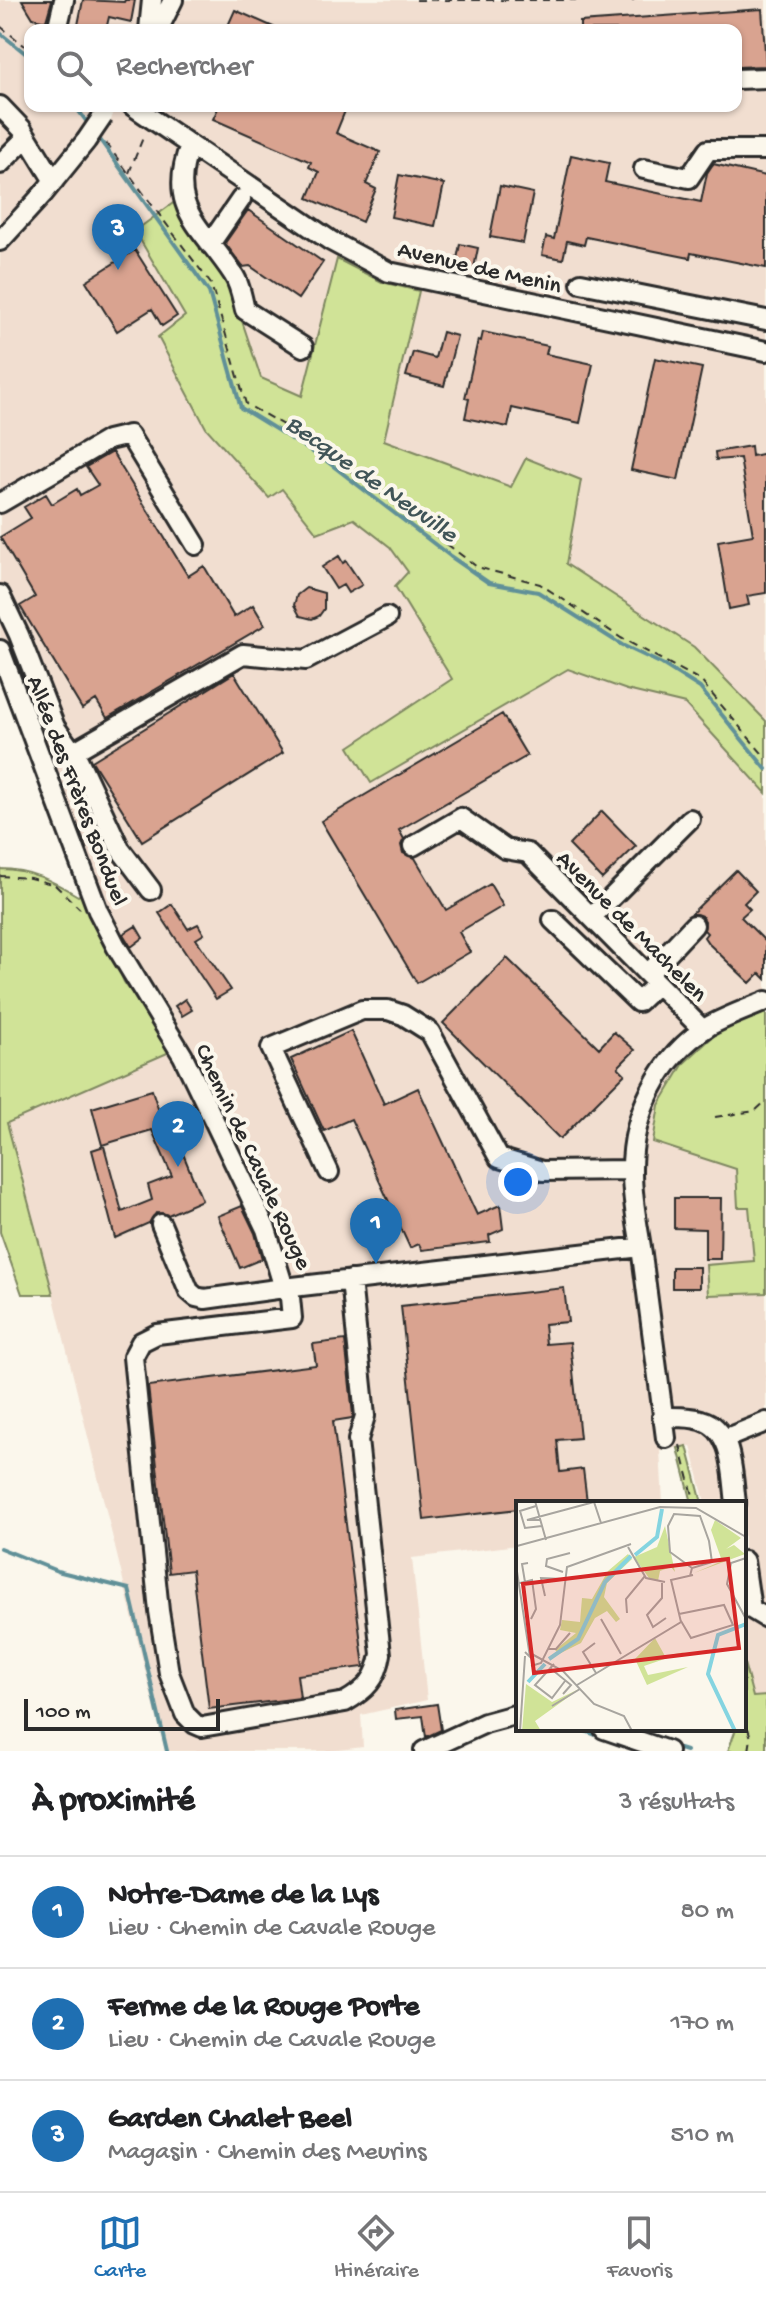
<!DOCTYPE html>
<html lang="fr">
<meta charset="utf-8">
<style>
body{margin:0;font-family:"Gochi Hand",sans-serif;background:#f2f2f2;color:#202124}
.scale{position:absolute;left:24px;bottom:20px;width:196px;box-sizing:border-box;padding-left:8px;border:4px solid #2b2b2b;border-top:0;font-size:22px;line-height:28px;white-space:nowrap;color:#2b2b2b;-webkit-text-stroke:6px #fbf7ec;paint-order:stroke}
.you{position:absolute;left:518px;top:1182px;width:28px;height:28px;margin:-20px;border:6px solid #fff;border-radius:50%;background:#1a73e8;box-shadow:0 0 0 12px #1a73e833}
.badge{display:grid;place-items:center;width:52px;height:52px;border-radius:50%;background:#1f6fb2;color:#fff;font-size:26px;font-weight:700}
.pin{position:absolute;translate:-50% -66px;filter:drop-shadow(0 2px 4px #0008)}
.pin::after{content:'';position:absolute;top:42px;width:28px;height:24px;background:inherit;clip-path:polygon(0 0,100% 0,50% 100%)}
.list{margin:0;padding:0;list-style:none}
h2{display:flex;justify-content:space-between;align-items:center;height:104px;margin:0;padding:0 32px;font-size:34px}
h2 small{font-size:26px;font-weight:400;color:#757577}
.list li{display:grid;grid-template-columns:52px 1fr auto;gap:24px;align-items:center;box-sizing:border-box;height:112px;padding:0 32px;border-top:2px solid #e0e0e0}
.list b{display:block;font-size:30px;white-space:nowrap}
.list p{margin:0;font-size:26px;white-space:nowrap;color:#757577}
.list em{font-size:26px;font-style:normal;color:#757577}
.icon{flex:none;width:44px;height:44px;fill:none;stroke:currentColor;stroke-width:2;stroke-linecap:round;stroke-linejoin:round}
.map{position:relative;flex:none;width:766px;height:1751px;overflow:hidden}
.search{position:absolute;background:#fff;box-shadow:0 2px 6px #0004;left:24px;right:24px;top:24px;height:88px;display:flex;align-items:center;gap:20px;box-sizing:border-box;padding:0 28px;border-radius:16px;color:#757577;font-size:30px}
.sheet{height:440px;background:#fff}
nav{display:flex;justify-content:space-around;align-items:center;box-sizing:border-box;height:112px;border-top:2px solid #e0e0e0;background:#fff;font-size:22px;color:#757577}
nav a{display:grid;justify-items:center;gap:4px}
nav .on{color:#1f6fb2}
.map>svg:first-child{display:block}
.built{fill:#f1ded0;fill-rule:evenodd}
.green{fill:#d0e397;stroke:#7e8761;stroke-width:2}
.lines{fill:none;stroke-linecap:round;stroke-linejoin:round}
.stream{stroke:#609098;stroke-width:4}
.building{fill:#d9a390;stroke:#2b2b2b;stroke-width:2}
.minor-casing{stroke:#2b2b2b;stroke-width:24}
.path{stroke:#2b2b2b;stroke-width:2;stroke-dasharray:8 6;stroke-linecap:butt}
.minor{stroke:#fbf7ec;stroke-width:18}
.minor-bridge-casing{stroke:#2b2b2b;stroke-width:24;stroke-linecap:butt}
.minor-bridge{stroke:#fbf7ec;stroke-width:18}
.labels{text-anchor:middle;stroke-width:8;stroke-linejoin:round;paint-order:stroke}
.street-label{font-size:24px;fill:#2b2b2b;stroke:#fbf7ec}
.water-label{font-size:26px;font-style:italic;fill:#415558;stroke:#fbf7ec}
.inset-river{fill:none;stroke:#84d4e0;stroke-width:4}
.inset-road{fill:none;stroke:#a8a59f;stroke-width:2}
.view{fill:#d62828;fill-opacity:0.15;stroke:#d62828;stroke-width:4}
.inset-edge{fill:none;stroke:#2b2b2b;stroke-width:4}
</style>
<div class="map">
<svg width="766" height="1751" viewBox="0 0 766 1751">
<rect width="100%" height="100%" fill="#fbf7ec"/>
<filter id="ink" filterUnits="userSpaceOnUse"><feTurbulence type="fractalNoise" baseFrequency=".0125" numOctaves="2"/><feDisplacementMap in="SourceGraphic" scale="16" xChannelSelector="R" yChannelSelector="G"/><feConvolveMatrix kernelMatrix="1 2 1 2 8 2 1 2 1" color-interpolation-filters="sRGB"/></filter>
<g filter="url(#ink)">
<path class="built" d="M0,0H766V1696L753,1697L744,1661V1503H705L691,1446L660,1450L663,1503H518V1545L412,1558L427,1700L361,1715L363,1747L331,1751H165L53,1294L7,1123L172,1051L124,982L85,890L0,664ZM30,30H736V106H30Z"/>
<path class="green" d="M176,201L227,276L261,378L302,396L337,259L382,282L419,291L384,440L511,487L526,458L581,480L566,564L694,647L766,721V793L685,704L627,690L568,669L371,783L349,747L452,679L395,586L408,572L390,547L354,519L317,533L282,489L269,498L206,428L158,337L185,316L135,231Z
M0,869C30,869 53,881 78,896L85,890L124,982L172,1051L7,1123L53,1294H22L0,1232Z
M766,1012V1293L708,1295L706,1265L754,1261L749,1207H738L736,1169L653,1142L659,1105L684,1063L720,1030Z
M687,1446L702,1503H692L678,1448Z
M744,1663L753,1697L766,1696V1751H728L736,1729H744Z"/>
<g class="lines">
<path class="stream" d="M0,33L30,57
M75,106L90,126
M98,137L209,292L241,408L324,459L450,556L489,583L538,592L622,645L662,664L700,688L766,769
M0,1548L57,1571L129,1589L167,1751
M580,1729L599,1736
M673,1747L686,1751"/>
</g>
<path class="building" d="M22,0H52L46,21L33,18Z
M83,0L124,2L125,0H135L131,22L109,17L106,30H77Z
M762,9L766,66L736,67V30H580V22Z
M235,10L280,30H226Z
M219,106H335L345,111L336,133L380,152L366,184L376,189L362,222L308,198L319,172L309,167L311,162L213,119Z
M571,155L609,163L605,182L701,202L707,173L713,164L766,176V268L691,253L690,258L586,237L584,245L567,241L563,259L542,255L546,237L554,239Z
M399,175L444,184L435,226L391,217Z
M500,186L533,193L523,243L490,237Z
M248,210L323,262L298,299L250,266L243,267L225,243Z
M460,244L478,248L473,273L455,269Z
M135,250L177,316L162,326L152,309L117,331L86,281Z
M442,332L457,336L444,386L406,376L413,352L435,358Z
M483,332L548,346L546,354L593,364L580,423L512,408L508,427L465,418L469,399L465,398L478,340L481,341Z
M655,358L702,368L678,480L631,470Z
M751,446L752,456L766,453V593L747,596L749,605L729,609L718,541L753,535L740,458L716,460L715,452Z
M112,452L188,576L204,566L234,617L253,605L265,625L107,718L96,700L82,709L20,606L35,597L0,537L31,518L24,507L46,494L52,504L77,489L80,495L98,485L86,467Z
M339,556L343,563L346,561L362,585L348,593L343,585L336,589L322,567Z
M306,588L324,593V609L319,616L312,619L300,616L294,605L297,595Z
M234,673L283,753L142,841L92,761Z
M502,714L527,756L399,830L404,839L401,845L403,853L415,858L446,910L490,884L503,906L459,932L470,952L417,983L321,821Z
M602,811L636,846L602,879L569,845Z
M736,870L756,891L744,903L750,909L741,917L766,942V979L760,973L750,983L708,943L704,937L707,933L704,930L705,921L702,916L692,913Z
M172,904L188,929L198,924L204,934L196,939L231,990L216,999L159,913Z
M136,926L143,938L131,947L123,934Z
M507,958L599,1048L614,1032L635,1050L618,1067L625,1074L560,1139L443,1023Z
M185,999L192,1010L182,1016L175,1006Z
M351,1031L384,1104L418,1088L477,1215L500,1205L503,1229L489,1235L490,1242L422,1250L419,1244L410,1248L351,1119L324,1131L291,1059Z
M152,1090L164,1127L171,1125L173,1131L179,1129L185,1142L179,1144L202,1200L168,1215L156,1213L149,1223L115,1238L92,1150L104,1146L122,1212L152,1200L148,1185L172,1176L152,1130L102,1145L92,1108Z
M674,1198H721L720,1259H705V1229L674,1228Z
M242,1206L255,1233L262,1259L240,1268L218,1216Z
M672,1267H699V1288H672Z
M564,1288L568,1322L544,1324L546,1344L570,1342L580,1438L557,1440L560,1472L583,1469L587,1502L518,1503V1509L424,1520L401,1306Z
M345,1340L353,1415L352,1418L333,1421L364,1667L297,1675L300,1698L209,1709L192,1570L169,1573L148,1386L316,1365L313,1344Z
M437,1704L441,1730L426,1737L423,1716L396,1719L395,1710Z"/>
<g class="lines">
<g class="minor-casing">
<path id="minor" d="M57,30L64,0
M149,30L152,0
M158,30L173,0
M736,79L766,78
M0,106L22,129L54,181
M133,106L331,241L389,272L766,351
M190,145C166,209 201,225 233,274C240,284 242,298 245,310L303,347
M0,164L27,137
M644,169L689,178L708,150H766
M0,241L43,194L86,141
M210,244L241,199
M581,283L766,320
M0,503L108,440L129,435L196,545
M0,595L19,635L55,727L79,761L120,849L151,890
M0,650L98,911L116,946L183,1056L266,1229L284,1288L641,1247L666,1438
M73,752L243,654L306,660L387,617
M413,846L461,818L505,849L528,853L703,1030
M592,917L690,819
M553,920L638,1002L657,984
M648,974L694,925
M329,1172L271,1048L362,1010H388L403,1015L430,1032L499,1158L542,1171L632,1170
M161,1224L189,1291L196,1297L205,1299L284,1288
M641,1247C637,1222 632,1198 632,1173C631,1115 659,1057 709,1026C727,1016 747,1009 766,1001
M289,1287L292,1318L157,1334L141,1342L133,1357L159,1611L169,1673L185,1714L195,1724L202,1727L345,1702C366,1690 377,1679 381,1654L358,1440L365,1416L351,1280
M662,1417C675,1417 689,1416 701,1420C734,1429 732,1475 736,1503
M724,1439L766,1422
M744,1561L751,1609L766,1618
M604,1729L668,1751
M424,1751L485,1723L518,1714"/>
</g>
<path class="path" d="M416,0H640
M0,26L30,50
M78,106L85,115
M106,143L211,284L246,404L313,442L477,567L540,584L621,638L700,680L766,758
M129,173L144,135
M0,876L30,878L55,885L80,909
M715,1117L755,1111L766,1101
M680,1445L695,1503
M744,1715L751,1738L749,1751"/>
<use href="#minor" class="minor"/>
<g class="minor-bridge-casing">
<path id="minor-bridge" d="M86,141L103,116"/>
</g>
<use href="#minor-bridge" class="minor-bridge"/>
</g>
</g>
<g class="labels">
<g class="street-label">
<text transform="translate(480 266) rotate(13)" y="8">Avenue de Menin</text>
<text transform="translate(79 790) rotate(69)" y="8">Allée des Frères Bonduel</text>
<text transform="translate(633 925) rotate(45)" y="8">Avenue de Machelen</text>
<text transform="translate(255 1156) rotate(65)" y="8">Chemin de Cavale Rouge</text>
</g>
<g class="water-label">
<text transform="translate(373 477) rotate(35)" y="9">Becque de Neuville</text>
</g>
</g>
<g transform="translate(516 1501)">
<rect width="230" height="230" fill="#fbf7ec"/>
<path d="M199,19L225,37L210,48L218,44L229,53L178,72L206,60L195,29ZM149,25L159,71L155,66L144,70L142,80L133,77L118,56L141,46ZM112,53L116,58L91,82L88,96L104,118L100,121L91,110L79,117L65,142L43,153L39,149L60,132L44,129L46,119L64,121L66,97L76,98L92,70ZM139,137L149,155L169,151L128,165L132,174L172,166L131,184L119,158ZM10,183L36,201L65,187L19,220L25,230H6Z" fill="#d0e397"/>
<path class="inset-river" d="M119,54L141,36L146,8M33,158L62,138L89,81L115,55M12,181L29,163M219,230L192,173L202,134L230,123"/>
<path class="inset-road" d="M19,0L30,39M20,5L4,10L9,27L26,25M24,19H11L78,1L85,22M1,45L144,6L180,7L230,36M112,46L130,77L149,81M230,57L215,62L211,83L230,118M0,64L14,156L9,151M47,71L30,65L31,58L54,52M174,75L176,67L196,61L193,40L184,15L158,13L152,25L154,51L176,67M9,81L6,63L12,62M146,82V97L131,114L137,126L150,117M0,83L16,79L20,108L15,118M29,95L25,77L48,78M111,112L110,98L129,75M163,113L208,104L217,124L175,137L165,120M85,118L105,153M79,142L67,151L80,172M32,148H40L54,132M14,152L47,170L78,203L108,215L116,230M38,163L19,184L36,197L49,180M15,165L25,162L44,124L51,66L115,43M34,167L55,184L47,193M61,184L165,121L155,79L177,74M36,205L64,188M4,230L9,155"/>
<path class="view" d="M212,58L223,147L18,172L7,83Z"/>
<rect width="230" height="230" class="inset-edge"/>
</g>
</svg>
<div class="scale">100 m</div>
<div class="you"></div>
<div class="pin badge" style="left:376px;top:1264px">1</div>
<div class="pin badge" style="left:178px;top:1167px">2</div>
<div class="pin badge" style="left:118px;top:270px">3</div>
<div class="search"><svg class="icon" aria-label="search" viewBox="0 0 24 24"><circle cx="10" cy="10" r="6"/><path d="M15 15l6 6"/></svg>Rechercher</div>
</div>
<section class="sheet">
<h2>À proximité<small>3 résultats</small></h2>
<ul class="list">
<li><span class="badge">1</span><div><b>Notre-Dame de la Lys</b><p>Lieu · Chemin de Cavale Rouge</p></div><em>80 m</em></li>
<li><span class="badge">2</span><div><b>Ferme de la Rouge Porte</b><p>Lieu · Chemin de Cavale Rouge</p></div><em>170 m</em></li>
<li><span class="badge">3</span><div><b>Garden Chalet Beel</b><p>Magasin · Chemin des Meurins</p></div><em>510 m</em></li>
</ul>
</section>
<nav>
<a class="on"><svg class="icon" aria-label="map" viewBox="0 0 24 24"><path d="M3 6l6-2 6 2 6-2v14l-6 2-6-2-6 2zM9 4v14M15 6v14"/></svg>Carte</a>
<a><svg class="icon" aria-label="directions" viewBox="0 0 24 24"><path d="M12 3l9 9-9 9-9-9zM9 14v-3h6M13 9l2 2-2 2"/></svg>Itinéraire</a>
<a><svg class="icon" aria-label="saved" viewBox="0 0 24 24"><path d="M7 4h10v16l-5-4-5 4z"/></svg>Favoris</a>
</nav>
